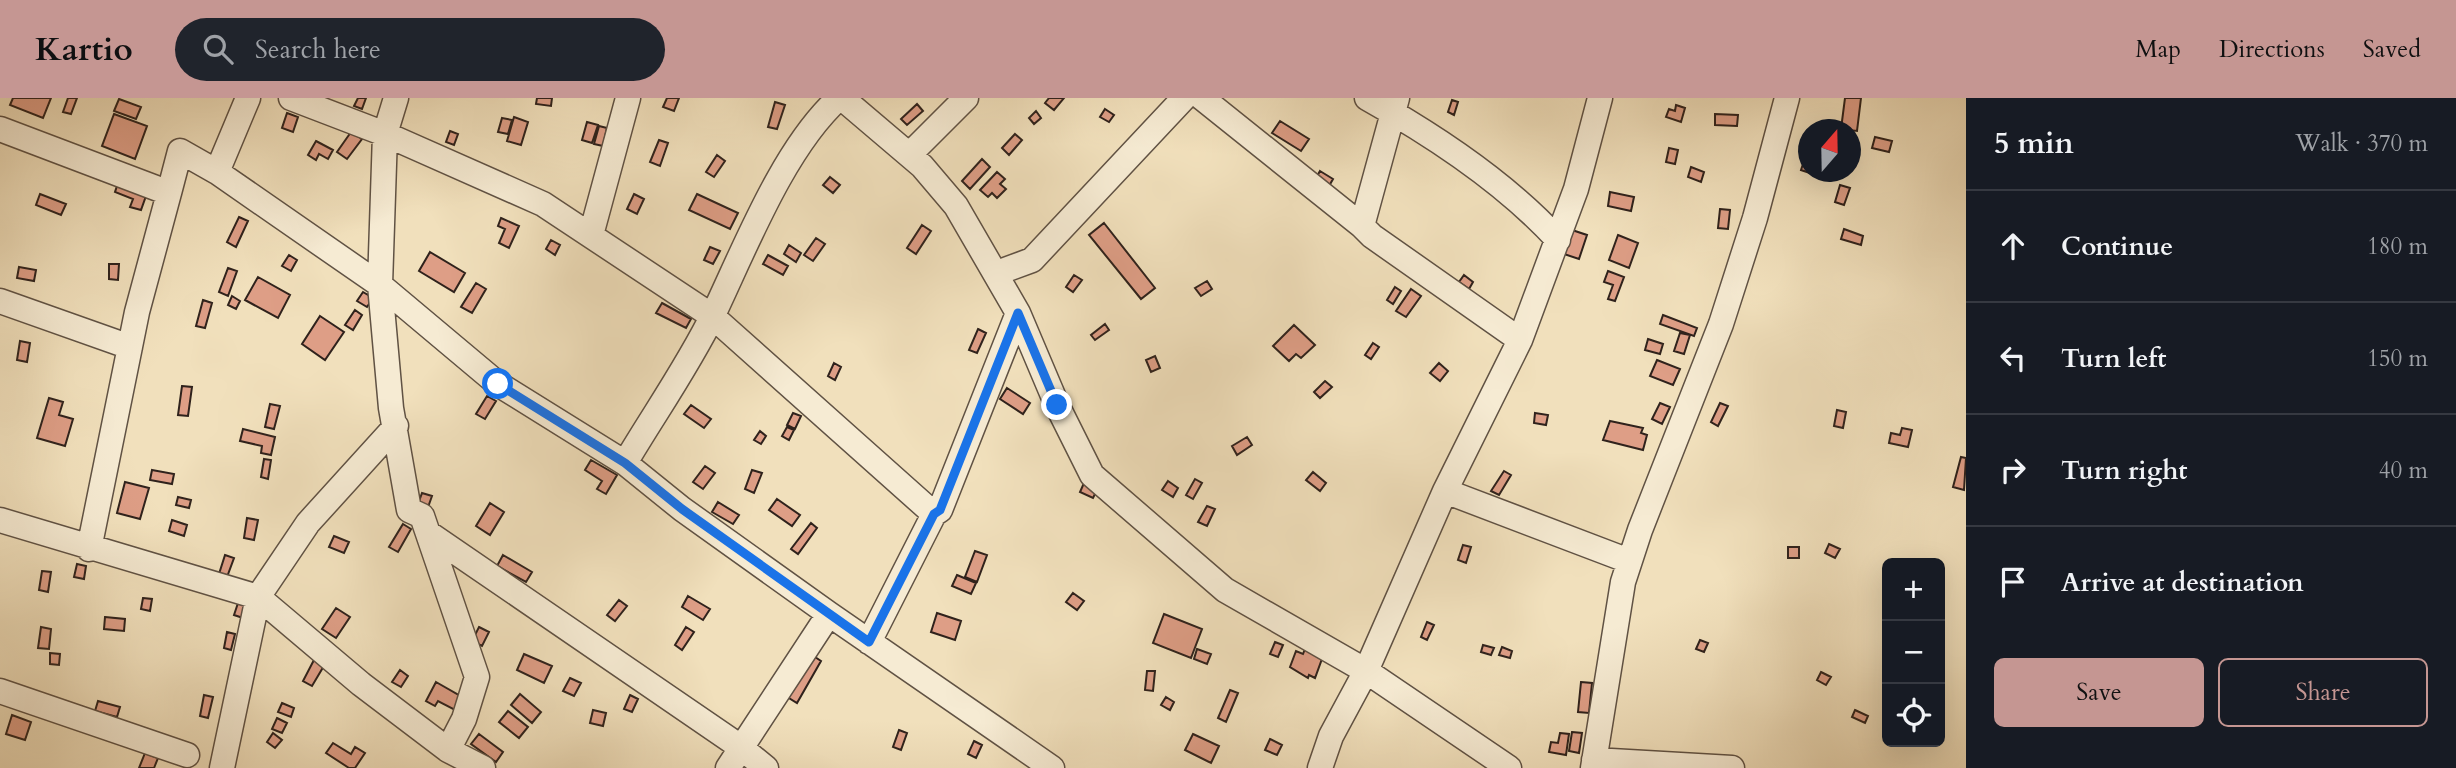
<!DOCTYPE html>
<meta charset="utf-8">
<style>
body{margin:0;font-family:Cardo,serif;background:#20242c;color:#f1f3f6}
.controls{position:absolute;right:21px;bottom:21px;display:grid;overflow:hidden;border-radius:10px;box-shadow:0 7px 28px #0002}
.controls button{width:63px;height:63px;display:grid;place-items:center;padding:0;border:0;border-bottom:2px solid #363941;background:#171b24;color:#f1f3f6;font:35px sans-serif}
.compass{position:absolute;left:1798px;top:21px;width:63px;height:63px;border-radius:50%;background:#171b24;box-shadow:0 7px 28px #0002;rotate:20deg}
.stop{position:absolute;width:21px;height:21px;margin:-16px;border:5px solid #1a73e8;border-radius:50%;background:#fff}
.stop.end{background:#1a73e8;border-color:#fff;box-shadow:0 2px 7px #0008}
.list{margin:0;padding:0;list-style:none}
h2{display:flex;justify-content:space-between;align-items:center;height:91px;margin:0;padding:0 28px;font-size:30px}
h2 small{font-size:23px;font-weight:400;color:#9ea1a6}
.list li{display:grid;grid-template-columns:46px 1fr auto;gap:21px;align-items:center;box-sizing:border-box;height:112px;padding:0 28px;border-top:2px solid #363941}
.list b{display:block;font-size:26px;white-space:nowrap}
.list em{font-size:23px;font-style:normal;color:#9ea1a6}
.actions{display:flex;gap:14px;padding:21px 28px}
.actions a{flex:1;padding:16px 0;border:2px solid #c59692;border-radius:10px;text-align:center;font-size:24px;color:#c59692}
.actions .main{background:#c59692;color:#111}
.icon{flex:none;width:38px;height:38px;fill:none;stroke:currentColor;stroke-width:2;stroke-linecap:round;stroke-linejoin:round}
.map{position:relative;flex:none;width:1966px;height:670px;overflow:hidden}
header{display:flex;align-items:center;gap:42px;box-sizing:border-box;height:98px;padding:0 35px;background:#c59692;color:#111}
header strong{font-size:33px}
nav{display:flex;gap:38px;margin-inline-start:auto;font-size:24px}
.search{width:490px;height:63px;background:#20242c;display:flex;align-items:center;gap:18px;box-sizing:border-box;padding:0 24px;border-radius:38px;color:#9ea1a6;font-size:26px}
main{display:flex}
aside{flex:1;background:#171b24}
.map>svg:first-child{display:block}
.building{fill:#de9e86;stroke:#2f221c;stroke-width:2}
.lines{fill:none;stroke-linecap:round;stroke-linejoin:round}
.minor-casing{stroke:#605244;stroke-width:27}
.minor{stroke:#f6ebd3;stroke-width:24}
.route{stroke:#1a73e8;stroke-width:9}
</style>
<header>
<strong>Kartio</strong>
<div class="search"><svg class="icon" aria-label="search" viewBox="0 0 24 24"><circle cx="10" cy="10" r="6"/><path d="M15 15l6 6"/></svg>Search here</div>
<nav><a>Map</a><a>Directions</a><a>Saved</a></nav>
</header>
<main>
<div class="map">
<svg width="1966" height="670" viewBox="0 0 1966 670">
<rect width="100%" height="100%" fill="#f1e0bc"/>
<filter id="stains"><feTurbulence type="fractalNoise" baseFrequency=".00286" numOctaves="4"/><feColorMatrix values="0 0 0 0 .2 0 0 0 0 .09 0 0 0 0 .02 0 0 0 .5 -.17"/></filter>
<radialGradient id="worn" r=".72"><stop offset=".6" stop-color="#630" stop-opacity="0"/><stop offset="1" stop-color="#630" stop-opacity=".3"/></radialGradient>
<path class="building" d="M13,0H51L43,20L10,7Z
M68,0H77L71,16L63,14Z
M358,0H366L362,11L354,8Z
M537,0H552L551,8L536,6Z
M667,0H679L674,13L663,9Z
M1049,0H1064L1054,12L1045,5Z
M1845,0H1861L1857,33L1841,31Z
M119,1L141,9L136,21L114,13Z
M1452,2L1458,4L1454,17L1448,14Z
M775,4L785,7L777,31L768,29Z
M917,6L923,13L907,27L901,21Z
M1676,7L1685,10L1681,24L1666,19L1669,11L1675,13Z
M1105,11L1114,17L1109,24L1100,19Z
M1036,13L1041,20L1034,26L1029,20Z
M287,15L298,19L293,34L282,30Z
M114,16L147,28L135,61L102,48Z
M1715,16L1738,17L1737,28L1715,27Z
M514,19L528,24L521,47L507,43Z
M502,20L512,22L508,36L498,34Z
M1280,23L1309,41L1301,53L1272,35Z
M587,24L598,27L592,45L582,42Z
M599,28L607,30L603,48L594,46Z
M450,33L458,36L454,47L446,44Z
M351,34L362,41L347,61L337,54Z
M1015,36L1022,42L1009,57L1002,50Z
M1875,39L1892,43L1889,54L1872,50Z
M659,42L668,45L660,68L650,64Z
M316,43L333,52L328,61L319,56L316,62L308,57Z
M1669,50L1678,52L1675,66L1666,64Z
M717,57L725,63L714,79L706,74Z
M1805,60L1808,61V74H1834L1831,82L1801,72Z
M982,61L990,69L970,91L962,83Z
M1691,69L1704,74L1701,84L1688,79Z
M1320,73L1333,81L1329,88L1316,80Z
M997,74L1005,81L1000,86L1006,91L997,100L992,95L988,99L980,92Z
M830,79L840,87L833,95L823,87Z
M118,85L147,95L141,112L130,109L133,101L115,94Z
M1840,87L1850,90L1844,107L1835,104Z
M1610,94L1634,99L1631,113L1608,108Z
M40,96L66,106L61,117L36,107Z
M634,96L644,101L637,116L627,111Z
M697,96L738,115L730,131L689,112Z
M1720,111L1730,112L1728,131L1718,130Z
M239,119L248,123L236,149L227,144Z
M501,120L519,128L509,150L499,145L505,131L498,128Z
M1104,125L1155,190L1141,201L1089,137Z
M922,127L931,133L916,156L907,150Z
M1569,131L1587,137L1579,161L1561,155Z
M1844,131L1863,138L1861,147L1841,141Z
M1618,137L1638,145L1629,170L1609,162Z
M816,140L825,146L813,163L804,157Z
M551,142L560,147L555,157L546,151Z
M789,147L801,155L796,164L784,156Z
M710,149L720,153L713,166L704,162Z
M430,154L465,175L454,194L419,173Z
M289,157L297,162L291,173L282,168Z
M768,157L788,168L783,177L763,166Z
M109,166H119L118,182L109,181Z
M19,169L36,172L34,183L17,180Z
M228,170L237,173L228,198L219,194Z
M1608,173L1624,179L1615,203L1608,201L1613,187L1604,184Z
M1074,177L1082,182L1073,194L1066,189Z
M1464,177L1473,184L1469,191L1459,184Z
M258,179L290,197L278,220L245,202Z
M1207,183L1212,191L1201,198L1195,190Z
M476,185L486,191L472,215L461,209Z
M1395,189L1401,193L1393,206L1387,202Z
M1411,191L1421,198L1406,219L1396,213Z
M363,194L373,200L367,209L357,203Z
M232,198L240,203L236,211L228,207Z
M203,202L212,205L205,230L196,228Z
M662,205L691,221L686,230L656,215Z
M355,212L362,217L353,232L345,227Z
M1663,217L1697,230L1694,238L1660,226Z
M320,218L344,234L325,262L302,246Z
M1105,226L1109,232L1095,242L1091,237Z
M1294,227L1315,247L1301,260L1296,256L1289,263L1273,248Z
M978,231L986,235L977,255L969,252Z
M1680,235L1690,237L1684,256L1674,253Z
M1648,241L1663,246L1660,256L1645,252Z
M20,243L30,245L27,264L17,262Z
M1373,245L1379,249L1371,261L1365,257Z
M1155,258L1160,270L1151,274L1146,262Z
M1657,262L1680,271L1673,287L1650,278Z
M834,265L841,269L835,282L828,278Z
M1439,265L1448,273L1440,283L1430,275Z
M1325,283L1332,289L1320,300L1314,294Z
M182,288L192,289L188,318L178,317Z
M1007,290L1030,305L1023,316L1000,301Z
M487,298L496,303L485,321L476,316Z
M49,300L63,304L59,317L73,321L65,348L37,340Z
M1660,305L1670,309L1662,326L1652,321Z
M1720,305L1728,308L1718,328L1711,324Z
M270,306L280,308L274,331L265,329Z
M691,307L711,321L704,330L684,316Z
M1837,312L1846,314L1843,330L1834,328Z
M793,315L801,318L795,331L787,327Z
M1535,315L1548,317L1546,327L1534,325Z
M1610,323L1643,330L1641,335L1647,337L1643,352L1603,342Z
M787,329L794,332L789,342L782,338Z
M1902,330L1912,332L1908,349L1889,345L1891,335L1900,337Z
M243,331L275,339L271,357L261,355L262,348L240,343Z
M760,333L766,338L761,346L754,342Z
M1247,339L1252,347L1237,357L1232,348Z
M1961,359L1966,360L1964,392L1953,389Z
M264,361L271,362L268,381L261,379Z
M591,362L617,377L606,396L597,391L602,383L585,372Z
M705,368L715,375L703,391L693,384Z
M152,372L174,376L172,386L150,382Z
M752,372L762,375L754,395L745,391Z
M1504,373L1511,377L1499,397L1491,393Z
M1313,374L1326,385L1320,393L1306,382Z
M1195,381L1202,385L1193,401L1186,397Z
M1168,383L1178,390L1173,399L1162,392Z
M125,384L149,390L140,421L117,415Z
M1084,385L1097,392L1093,400L1080,394Z
M422,395L432,398L427,412L417,409Z
M178,399L191,402L189,410L176,407Z
M777,401L800,417L792,428L769,412Z
M718,404L739,417L733,426L712,414Z
M490,405L504,414L490,437L476,428Z
M1207,408L1215,411L1207,428L1198,424Z
M247,420L258,422L254,442L244,440Z
M172,422L187,427L184,438L169,433Z
M811,425L817,430L798,456L791,451Z
M403,426L411,431L398,454L389,449Z
M334,438L349,444L344,455L329,449Z
M1829,446L1840,451L1835,460L1825,455Z
M1463,447L1471,449L1466,465L1458,462Z
M1788,449H1799V460H1788Z
M975,453L987,457L977,484L965,479Z
M225,457L234,460L227,479L219,476Z
M503,457L532,474L526,484L497,468Z
M77,466L86,468L84,481L74,479Z
M42,473L51,474L48,494L39,492Z
M957,477L976,485L971,496L952,488Z
M1073,495L1084,503L1077,512L1066,504Z
M688,498L710,511L703,522L682,509Z
M240,499L249,502L243,520L234,517Z
M143,500L152,501L150,513L141,511Z
M619,502L627,508L615,523L607,517Z
M336,510L350,519L336,540L322,531Z
M937,515L961,523L955,542L931,534Z
M1164,516L1202,531L1191,560L1153,545Z
M105,519L125,521L124,533L104,531Z
M1427,524L1434,527L1427,542L1421,539Z
M41,529L51,531L49,551L38,550Z
M479,529L489,534L482,548L472,543Z
M686,529L694,534L682,552L675,547Z
M227,534L235,536L231,552L224,550Z
M1700,542L1708,545L1704,554L1696,551Z
M1275,544L1283,547L1278,559L1270,556Z
M1483,547L1494,550L1491,557L1481,554Z
M1502,549L1512,553L1510,560L1499,557Z
M1197,551L1211,556L1207,566L1194,561Z
M1305,551L1323,558L1315,580L1309,577L1308,580L1290,569L1296,553L1303,556Z
M50,555L60,556L59,567L50,566Z
M809,555L821,563L797,605L784,597Z
M524,556L552,568L544,585L517,572Z
M315,560L325,566L312,588L303,583Z
M400,572L408,578L401,589L392,584Z
M1147,573H1155L1153,593L1145,592Z
M1821,574L1831,579L1826,587L1817,582Z
M570,580L581,585L574,598L563,593Z
M436,584L462,599L455,612L438,603L435,608L426,603Z
M1581,584L1592,585L1589,615L1578,614Z
M1230,592L1238,595L1226,624L1218,620Z
M520,596L541,614L532,625L511,607Z
M204,597L213,599L208,620L200,618Z
M630,597L638,601L632,614L624,611Z
M1166,599L1174,604L1170,612L1161,607Z
M98,603L120,609L117,619L95,613Z
M282,605L294,610L291,619L278,614Z
M593,612L606,615L603,628L590,625Z
M1855,612L1868,618L1865,625L1852,619Z
M508,613L528,629L519,640L499,624Z
M12,617L31,624L25,642L6,636Z
M277,620L287,625L282,635L272,631Z
M899,632L907,635L901,652L893,649Z
M1572,634L1582,635L1579,655L1569,653Z
M273,635L282,642L275,650L267,644Z
M1560,635L1569,636L1566,657L1549,654L1551,644L1558,645Z
M479,636L503,654L496,664L471,646Z
M1193,636L1219,648L1211,665L1185,652Z
M1270,641L1282,647L1277,657L1265,652Z
M974,643L982,647L976,660L968,656Z
M333,645L351,656L355,649L365,655L355,670H349L326,655Z
M145,655L158,660L154,670H139Z"/>
<g class="lines">
<g class="minor-casing">
<path id="minor" d="M291,0L385,36L543,106L712,218L934,416L940,412L1018,215
M396,0L385,36L380,187L498,286L625,365L682,411L829,516L1052,670
M842,0L922,68L956,108L1018,215L1057,307L1092,377L1225,492L1366,573L1509,670
M1202,0L1362,128
M1367,0C1435,38 1505,84 1558,142
M1397,0L1362,128L1372,138L1520,242
M0,31L169,95L180,53L217,74L248,0
M909,57L966,0
M591,137L628,0
M997,175L1032,162L1184,0
M0,203L130,249
M625,365C654,316 688,268 713,217C745,150 784,49 839,0
M1445,393L1629,463
M0,422L258,499L361,586L448,652L464,621L477,579L422,418L409,412L391,310L380,187L217,74
M428,435L739,648L766,670
M89,451L137,214L169,95
M869,544L934,416
M0,593L187,657
M448,652L483,670
M1594,662L1732,670
M222,670L258,499L308,425L396,328
M728,670L829,516
M1320,670L1331,638L1366,573L1445,393L1520,242L1576,91L1600,0
M1593,670L1623,484L1640,432L1721,226L1755,120L1787,0"/>
</g>
<use href="#minor" class="minor"/>
</g>
<g class="lines">
<path class="route" d="M498,286L625,365L682,411L869,544L934,416L940,412L1018,215L1057,307"/>
</g>
<rect width="100%" height="100%" filter="url(#stains)"/>
<rect width="100%" height="100%" fill="url(#worn)"/>
</svg>
<div class="controls">
<button>+</button>
<button>−</button>
<button><svg class="icon" aria-label="locate" viewBox="0 0 24 24"><circle cx="12" cy="12" r="6"/><path d="M12 2v4M12 18v4M2 12h4M18 12h4"/></svg></button>
</div>
<svg class="compass" viewBox="-18 -18 36 36"><path d="M0-13l5 13h-10z" fill="#e53935"/><path d="M0 13l5-13h-10z" fill="#9ea1a6"/></svg>
<div class="stop" style="left:498px;top:286px"></div>
<div class="stop end" style="left:1057px;top:307px"></div>
</div>
<aside>
<h2>5 min<small>Walk · 370 m</small></h2>
<ul class="list">
<li><svg class="icon" aria-label="ahead" viewBox="0 0 24 24"><path d="M12 20V5M6 11l6-6 6 6"/></svg><div><b>Continue</b></div><em>180 m</em></li>
<li><svg class="icon" aria-label="left" viewBox="0 0 24 24"><path d="M17 20v-9H6M10 6l-5 5 5 5"/></svg><div><b>Turn left</b></div><em>150 m</em></li>
<li><svg class="icon" aria-label="right" viewBox="0 0 24 24"><path d="M7 20v-9h11M14 6l5 5-5 5"/></svg><div><b>Turn right</b></div><em>40 m</em></li>
<li><svg class="icon" aria-label="arrive" viewBox="0 0 24 24"><path d="M6 21V4h12l-3 4 3 4H6"/></svg><div><b>Arrive at destination</b></div></li>
</ul>
<div class="actions"><a class="main">Save</a><a>Share</a></div>
</aside>
</main>
